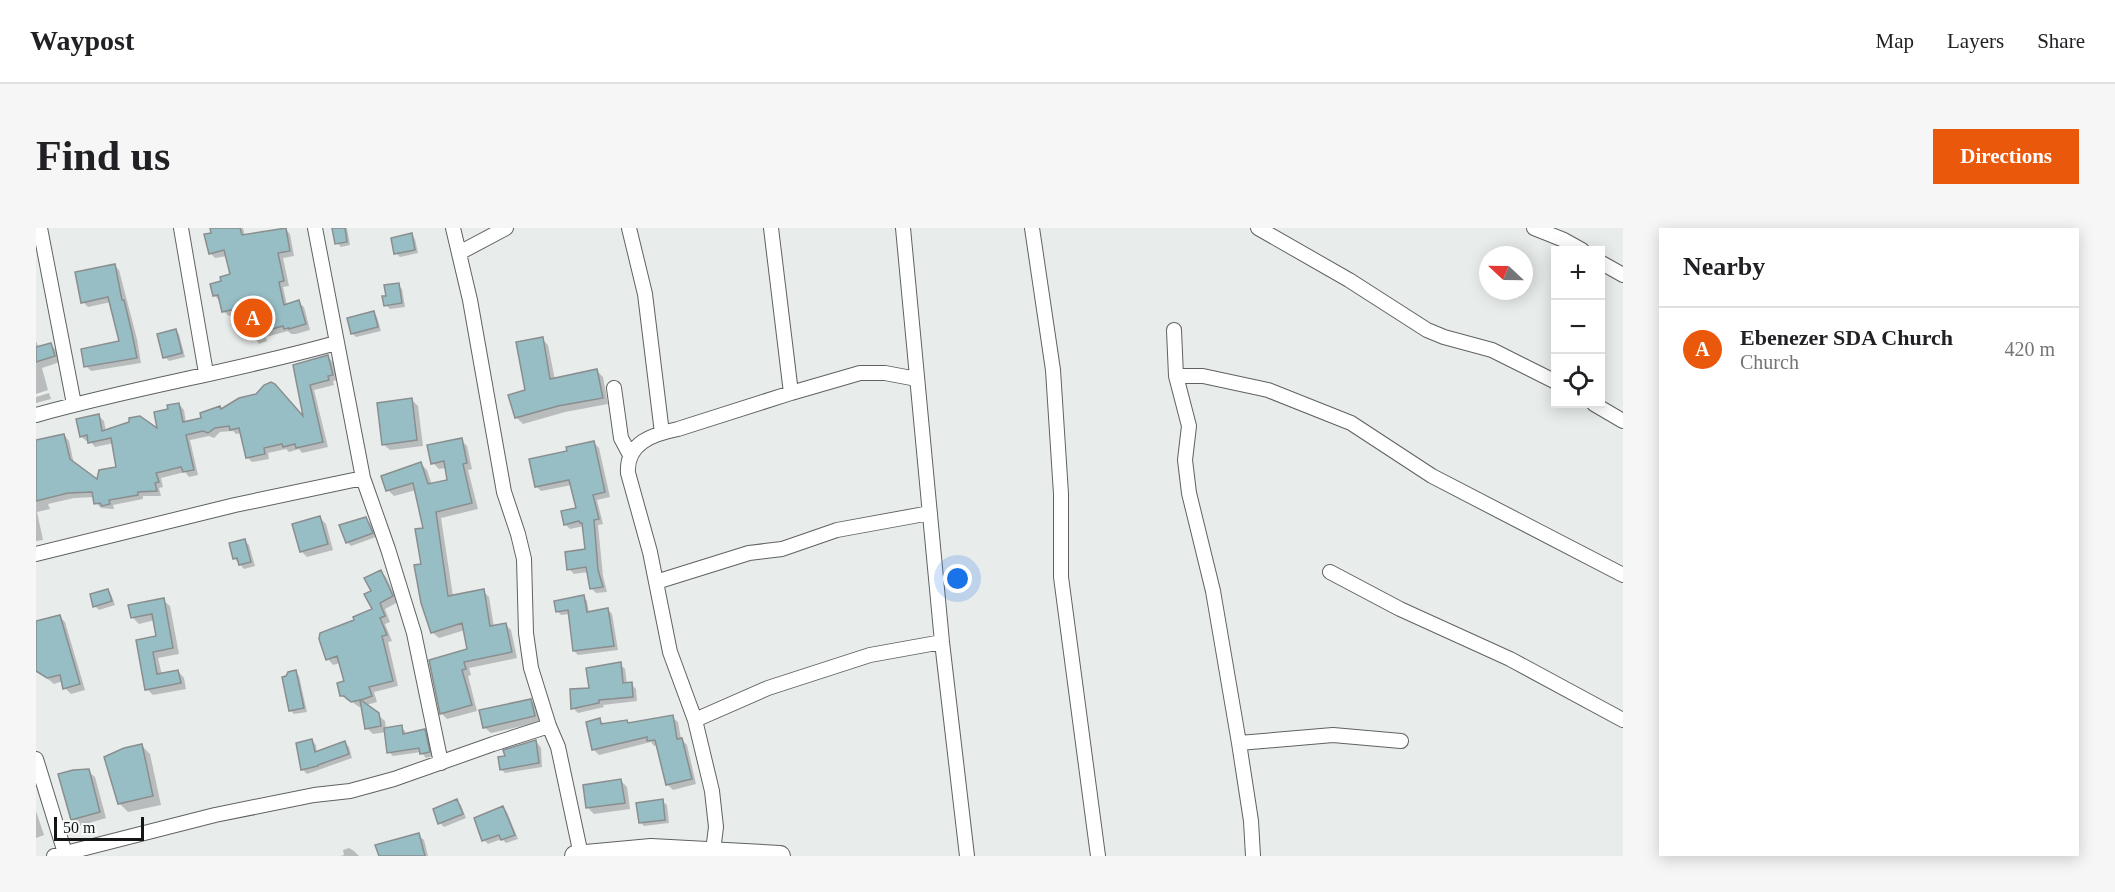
<!DOCTYPE html>
<meta charset="utf-8">
<style>
body{margin:0;font-family:"Times New Roman",serif;background:#f6f6f6;color:#202124}
.controls{position:absolute;right:18px;top:18px;display:grid;overflow:hidden;border-radius:0px;box-shadow:0 3px 15px #0003}
.controls button{width:54px;height:54px;display:grid;place-items:center;padding:0;border:0;border-bottom:2px solid #e0e0e0;background:#fff;color:#202124;font:30px sans-serif}
.compass{position:absolute;left:1443px;top:18px;width:54px;height:54px;border-radius:50%;background:#fff;box-shadow:0 3px 15px #0003;rotate:292deg}
.scale{position:absolute;left:18px;bottom:15px;width:90px;box-sizing:border-box;padding-left:6px;border:3px solid #141616;border-top:0;font-size:16px;line-height:21px;white-space:nowrap;color:#141616;-webkit-text-stroke:4px #f5f9f8;paint-order:stroke}
.you{position:absolute;left:922px;top:351px;width:21px;height:21px;margin:-15px;border:4px solid #fff;border-radius:50%;background:#1a73e8;box-shadow:0 0 0 9px #1a73e833}
.badge{display:grid;place-items:center;width:39px;height:39px;border-radius:50%;background:#ea580c;color:#fff;font-size:20px;font-weight:700}
.pin{position:absolute;translate:-50% -50%;border:3px solid #fff;box-shadow:0 2px 6px #0006}
.list{margin:0;padding:0;list-style:none}
h2{display:flex;justify-content:space-between;align-items:center;height:78px;margin:0;padding:0 24px;font-size:26px}
h2 small{font-size:20px;font-weight:400;color:#757577}
.list li{display:grid;grid-template-columns:39px 1fr auto;gap:18px;align-items:center;box-sizing:border-box;height:84px;padding:0 24px;border-top:2px solid #e0e0e0}
.list b{display:block;font-size:22px;white-space:nowrap}
.list p{margin:0;font-size:20px;white-space:nowrap;color:#757577}
.list em{font-size:20px;font-style:normal;color:#757577}
.icon{flex:none;width:33px;height:33px;fill:none;stroke:currentColor;stroke-width:2;stroke-linecap:round;stroke-linejoin:round}
.map{position:relative;flex:none;width:1587px;height:628px;overflow:hidden;border-radius:0px}
header{display:flex;align-items:center;gap:36px;box-sizing:border-box;height:84px;padding:0 30px;background:#fff;border-bottom:2px solid #e0e0e0}
header strong{font-size:28px}
nav{display:flex;gap:33px;margin-inline-start:auto;font-size:21px}
.intro{display:flex;align-items:center;justify-content:space-between;box-sizing:border-box;height:144px;padding:0 36px}
h1{margin:0;font-size:42px}
.button{padding:15px 27px;border-radius:0px;background:#ea580c;color:#fff;font-size:21px;font-weight:700}
main{display:flex;gap:36px;padding:0 36px}
aside{flex:1;background:#fff;border-radius:0px;box-shadow:0 3px 15px #0003}
.map>svg:first-child{display:block}
.shadow{fill:#0003}
.building{fill:#97bec5;stroke:#8a8e8f;stroke-width:1.5}
.lines{fill:none;stroke-linecap:round;stroke-linejoin:round}
.street-casing{stroke:#5f6261;stroke-width:16}
.secondary-casing{stroke:#5f6261;stroke-width:22}
.street{stroke:#fff;stroke-width:14}
.secondary{stroke:#fff;stroke-width:20}
</style>
<header>
<strong>Waypost</strong>
<nav><a>Map</a><a>Layers</a><a>Share</a></nav>
</header>
<div class="intro"><h1>Find us</h1><a class="button">Directions</a></div>
<main>
<div class="map">
<svg width="1587" height="628" viewBox="0 0 1587 628">
<rect width="100%" height="100%" fill="#e8eceb"/>
<path class="shadow" d="M175,0H207L209,8L249,1L254,6L258,28L247,30L253,58L247,59L251,77L262,74L268,79L274,102L260,106H255L252,103L230,109L231,113L223,116L209,95L206,85L193,88L187,83L184,73L178,67L187,54L196,47L191,28L179,30L174,25L177,6Z
M298,0H311L314,17L305,19L301,15Z
M375,7L379,11L382,25L364,29L360,25Z
M78,37L83,42L101,111L105,135L55,143L50,138L85,115L75,74L52,79L47,74Z
M362,57L366,61L369,79L354,81L350,77L351,69Z
M337,85L341,89L345,103L320,109L316,105Z
M139,102L143,106L149,129L133,133L129,129Z
M506,111L512,117L519,152L561,143L567,149L572,176L529,184L487,196L480,189L491,163Z
M0,113L3,120L14,116L20,122L24,134L6,140L12,162L0,166Z
M292,129L297,134L302,152L297,153L298,157L278,162L292,219L266,225L263,221L253,224L250,221L232,225L233,231L216,234L211,229L206,205L200,206L197,203L184,204L178,210L173,208L154,212L162,247L153,249L149,244L125,250L127,259L123,260L125,268H107V271L77,277L78,281L65,280L60,275L59,269L38,270L12,276L14,281L1,284L7,312L0,313V214L28,207L33,213L38,236L62,254L82,240L78,215L59,219L53,212L50,213L45,208L63,188L68,193L70,204L123,203L134,182L143,176L148,182L150,195L167,191L184,180L186,182L271,195L259,138Z
M13,165L15,171L0,175V169Z
M376,172L382,178L387,218L354,222L347,216Z
M425,212L431,218L436,241L432,242L442,281L405,290L417,368L447,363L453,369L458,399L469,396L475,402L481,430L433,440L435,447L432,448L441,483L411,491L405,485L433,422L429,402L403,410L396,404L386,337L389,301L380,262L358,268L352,262L385,236L391,242L396,257L413,253L410,240L403,241L397,235Z
M558,215L563,220L574,269L561,272L567,296L562,297L567,348L571,364L560,365L555,360L552,344L538,346L533,341L551,323L548,298L534,301L529,296L542,281L536,257L505,263L500,258L533,224Z
M284,290L290,296L297,322L271,329L265,323Z
M330,291L334,295L340,309L315,318L311,314Z
M209,313L213,317L219,338L208,341L198,330Z
M344,343L350,349L362,374L349,381L354,394L349,396L356,413L352,414L362,458L338,464L341,474L330,477L349,493L350,501L365,499L369,503L370,507L388,503L392,507L397,528L390,530L385,524L357,528L353,524L350,504L337,506L331,500L327,478L323,479L315,473H312L305,467L310,454L304,435L297,437L292,431L320,393L338,382L337,363Z
M71,362L75,366L79,377L63,382L59,378Z
M547,369L551,373L553,385L572,382L576,386L582,422L542,427L538,423L534,386L525,387L521,383Z
M127,372L134,378L143,426L122,430L126,447L142,443L148,450L150,461L117,467L111,461L102,413L122,409L119,392L103,396L96,389Z
M23,388L29,394L49,462L35,466L29,460L27,453L18,456L2,443L0,437V395Z
M584,436L589,441L591,456H595L600,461L601,473L567,477L568,479L542,485L537,480L554,461Z
M259,444L263,448L271,484L258,486L254,482Z
M495,472L501,479L504,494L455,505L448,499Z
M636,489L642,494L645,511L651,517L660,556L637,562L631,556L622,517L618,518L615,514L563,527L558,522L564,492L569,497H594Z
M276,513L280,517L281,525L309,515L313,519L316,530L271,546L267,542Z
M500,513L505,520L506,539L469,545L465,541Z
M105,517L114,526L125,577L92,584L83,575Z
M52,543L59,549L70,590L43,598L36,591Z
M585,553L591,559L594,581L558,586L552,580Z
M421,573L425,577L430,590L408,599L404,595Z
M626,573L631,577L633,595L608,598L604,594Z
M467,580L471,584L482,611L470,615L466,611L452,616L448,612Z
M0,583L8,607L0,610Z
M382,607L388,612L392,628H344Z
M313,620L318,623L323,628H304L308,627L307,622Z"/>
<path class="building" d="M174,0H204L206,7L250,0L254,23L242,25L248,53L243,54L248,77L263,72L270,96L253,101V100L248,101L247,98L225,104L226,108L216,111L212,96H207L203,80L186,84L182,67L177,68L174,56L185,53L184,49L194,46L188,22L173,26L168,6L175,5Z
M296,0H309L311,14L299,16Z
M376,5L379,22L358,26L355,10Z
M79,36L86,72H88L96,105L101,130L48,139L45,121L83,113L72,69L45,75L39,44Z
M363,55L366,75L348,78L346,68H350L348,57Z
M338,83L342,99L315,106L311,90Z
M140,101L146,125L127,130L121,106Z
M507,109L514,151L561,141L567,170L522,178L479,190L472,167L489,162L480,114Z
M15,115L19,128L0,134V119Z
M292,127L297,147L292,148L293,152L274,157L287,214L260,220L259,216L247,219L246,216L228,220L229,226L210,230L203,200L194,202L193,198L179,200L172,205L167,203L150,207L158,242L147,244L145,239L120,245L123,254L119,255L121,263L102,264V267L73,272L74,276L66,278L64,275L58,276L56,264L32,265L0,273V212L28,206L34,231L61,251L63,242L80,239L75,210L52,215L51,207L44,209L40,191L63,186L66,203L93,194V190L104,188L121,200L118,184L132,181L131,177L143,175L147,194L165,190L164,185L184,178L185,181L203,170L220,166L228,157L235,154L239,156L267,188L257,137Z
M376,170L381,212L346,217L341,175Z
M426,210L431,235L427,236L436,275L400,284L412,368L448,361L454,398L470,395L476,424L428,434L430,441L426,442L436,477L404,486L393,432L431,421L426,395L395,405L385,375L378,337L385,336L379,301L387,300L377,255L350,263L345,248L385,234L392,256L411,252L408,233L395,236L391,217Z
M558,213L569,264L557,267L563,291L558,292L562,342L567,359L554,361L550,339L531,342L529,324L549,321L546,295H544L543,293L528,297L525,283L540,280L533,252L499,259L493,231L531,223L530,219Z
M284,288L292,316L264,324L256,296Z
M330,289L337,305L310,315L303,297Z
M209,311L215,334L203,337L201,330L197,331L193,315Z
M345,342L357,368L344,375L349,388L344,390L351,407L346,408L357,453L333,459L336,468L325,472L343,485L345,498L329,501L324,472L315,474L308,468H304L301,455L308,453L301,428L290,432L283,411L284,405L318,392L317,389L336,381L328,366L335,363L328,350Z
M72,361L76,373L57,379L54,366Z
M548,367L551,384L572,380L578,418L537,423L532,382L520,384L518,373Z
M128,370L137,420L117,424L121,446L142,442L145,455L109,462L100,412L120,408L116,386L95,390L92,377Z
M24,387L44,456L27,461L24,447L11,450L0,443V393Z
M585,434L587,455L596,454L597,469L563,472V475L535,481L534,461L553,460L550,440Z
M260,442L268,480L253,483L246,449L250,448L252,444Z
M495,471L499,488L447,500L443,482Z
M637,487L641,511L646,510L656,551L630,557L619,512L611,513V509L556,522L550,494L564,490L565,496L591,492L592,495Z
M366,497L367,506L389,501L394,524L384,526L383,520L351,525L348,500Z
M276,511L279,524L309,513L313,526L282,537V538L265,542L260,515Z
M500,512L503,535L464,542L462,529L469,528L467,522Z
M106,516L117,568L82,576L68,529L88,520Z
M53,541L64,584L35,592L22,546L37,542Z
M585,551L589,575L550,580L547,557Z
M421,571L427,586L402,596L397,581Z
M627,571L629,592L603,595L600,575Z
M467,578L479,607L465,612L463,607L446,613L438,590Z
M383,605L389,628H343L339,617Z"/>
<g class="lines">
<g class="street-casing">
<path id="street" d="M4,0L38,176
M145,0L170,145
M279,0L327,250L352,321L378,405L405,535
M417,0L434,72L468,264L482,306L488,331L490,405L495,440L513,498L522,519L545,627
M593,0L609,66L626,205
M735,0L755,165
M867,0L906,414L931,628
M996,0L1017,142L1025,266V349L1062,628
M1222,0L1313,52L1391,102L1408,109L1456,122L1520,154
M1498,0L1528,12L1546,22
M423,25L470,0
M1564,34L1587,47
M1138,102L1140,148L1153,198L1149,232L1153,265L1177,363L1203,515L1215,593L1217,628
M1140,148H1167L1232,162L1315,195L1396,248L1587,347
M578,160L585,210L594,227
M1558,176L1587,193
M0,187C99,159 201,143 300,115
M0,326L199,277L327,250
M1294,344L1364,381L1474,431L1587,492
M620,354L713,325L746,321L801,302L894,285
M659,492L732,460L834,427L906,414
M1203,515L1297,507L1365,513
M0,531L29,625
M677,623L680,599L676,563L659,492L634,424L614,324L592,245C590,215 617,206 642,201L755,165L824,145H849L881,151
M18,628L179,587L278,567L314,563L358,551L457,516L513,498"/>
</g>
<g class="secondary-casing">
<path id="secondary" d="M539,628L615,621L744,628"/>
</g>
<use href="#street" class="street"/>
<use href="#secondary" class="secondary"/>
</g>
</svg>
<div class="controls">
<button>+</button>
<button>−</button>
<button><svg class="icon" aria-label="locate" viewBox="0 0 24 24"><circle cx="12" cy="12" r="6"/><path d="M12 2v4M12 18v4M2 12h4M18 12h4"/></svg></button>
</div>
<svg class="compass" viewBox="-18 -18 36 36"><path d="M0-13l5 13h-10z" fill="#e53935"/><path d="M0 13l5-13h-10z" fill="#757577"/></svg>
<div class="scale">50 m</div>
<div class="you"></div>
<div class="pin badge" style="left:217px;top:90px">A</div>
</div>
<aside>
<h2>Nearby<small></small></h2>
<ul class="list">
<li><span class="badge">A</span><div><b>Ebenezer SDA Church</b><p>Church</p></div><em>420 m</em></li>
</ul>
</aside>
</main>
